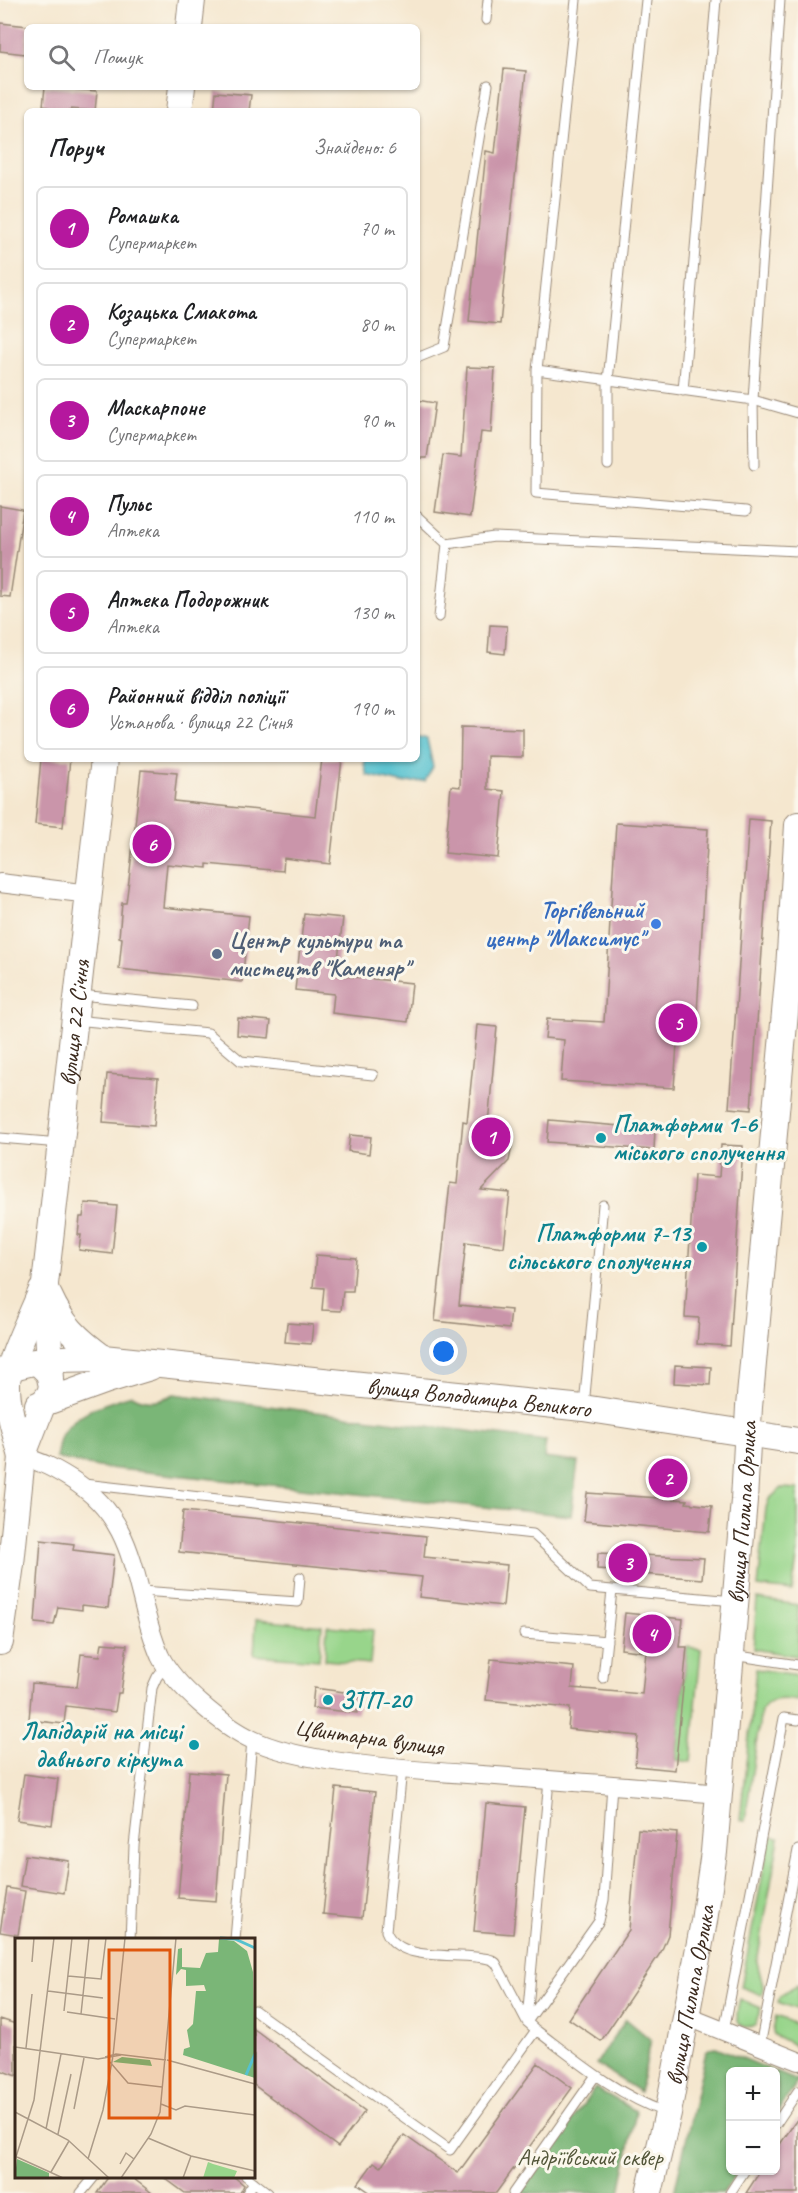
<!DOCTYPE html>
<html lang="uk">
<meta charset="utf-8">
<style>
body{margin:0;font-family:Caveat,sans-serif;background:#f2f2f2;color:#202124}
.controls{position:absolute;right:18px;bottom:18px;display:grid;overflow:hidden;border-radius:9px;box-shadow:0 2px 4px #0004}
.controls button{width:54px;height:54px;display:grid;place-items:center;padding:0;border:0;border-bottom:2px solid #e0e0e0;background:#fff;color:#202124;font:30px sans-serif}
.you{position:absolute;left:444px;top:1352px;width:21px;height:21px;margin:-15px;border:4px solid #fff;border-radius:50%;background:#1a73e8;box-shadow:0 0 0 9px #1a73e833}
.badge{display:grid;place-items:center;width:39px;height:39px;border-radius:50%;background:#b5179e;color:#fff;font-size:20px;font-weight:700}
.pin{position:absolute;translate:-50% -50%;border:3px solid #fff;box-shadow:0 2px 6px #0006}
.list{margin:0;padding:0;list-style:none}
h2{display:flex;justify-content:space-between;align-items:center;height:78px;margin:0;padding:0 24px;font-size:26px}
h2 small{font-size:20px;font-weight:400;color:#757577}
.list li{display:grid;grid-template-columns:39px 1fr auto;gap:18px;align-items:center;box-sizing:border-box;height:84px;margin:0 12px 12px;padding:0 12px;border:2px solid #e0e0e0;border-radius:9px}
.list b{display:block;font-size:22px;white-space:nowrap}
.list p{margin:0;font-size:20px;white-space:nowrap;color:#757577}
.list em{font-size:20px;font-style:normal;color:#757577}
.icon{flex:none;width:33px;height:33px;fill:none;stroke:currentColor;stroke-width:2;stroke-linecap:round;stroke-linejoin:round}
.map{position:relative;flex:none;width:798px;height:2193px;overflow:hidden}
.search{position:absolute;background:#fff;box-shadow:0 2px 4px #0004;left:24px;top:24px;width:396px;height:66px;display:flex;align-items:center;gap:15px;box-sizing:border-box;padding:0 21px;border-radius:9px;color:#757577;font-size:22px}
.panel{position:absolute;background:#fff;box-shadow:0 2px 4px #0004;left:24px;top:108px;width:396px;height:654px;border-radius:9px}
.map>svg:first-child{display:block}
.green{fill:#98d58b;stroke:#6a8054;stroke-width:1.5}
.forest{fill:#7ab677;stroke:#5a704a;stroke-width:1.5}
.water{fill:#55c1cf;stroke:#487676;stroke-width:1.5}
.building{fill:#ca95aa}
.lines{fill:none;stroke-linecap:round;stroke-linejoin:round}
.lane-casing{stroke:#988876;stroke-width:11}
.street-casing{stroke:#988876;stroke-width:20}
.secondary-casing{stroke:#988876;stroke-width:28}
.lane{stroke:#fff;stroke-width:9}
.street{stroke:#fff;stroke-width:18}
.secondary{stroke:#fff;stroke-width:26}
.shop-dot{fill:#3f7fe0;stroke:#fbf7ec;stroke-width:2}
.service-dot{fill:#5c6f8a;stroke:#fbf7ec;stroke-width:2}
.culture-dot{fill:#0f9aa8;stroke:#fbf7ec;stroke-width:2}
.labels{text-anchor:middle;stroke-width:6;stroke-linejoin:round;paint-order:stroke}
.shop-label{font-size:24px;font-weight:bold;fill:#366cbe;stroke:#fbf7ec;text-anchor:end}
.service-label{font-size:24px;font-weight:bold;fill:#4e5e75;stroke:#fbf7ec;text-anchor:start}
.street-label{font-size:24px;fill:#3b2a1e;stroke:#fbf7ec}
.culture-label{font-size:24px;font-weight:bold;fill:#0d838f;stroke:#fbf7ec;text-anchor:start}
.park-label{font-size:24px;fill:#525539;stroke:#fbf7ec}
.inset-river{fill:none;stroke:#55c1cf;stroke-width:3}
.inset-road{fill:none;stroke:#ab9b88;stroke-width:1.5}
.view{fill:#df570d;fill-opacity:0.15;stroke:#df570d;stroke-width:3}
.inset-edge{fill:none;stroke:#3b2a1e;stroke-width:3}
</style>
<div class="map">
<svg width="798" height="2193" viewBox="0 0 798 2193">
<rect width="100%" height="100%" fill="#fbf7ec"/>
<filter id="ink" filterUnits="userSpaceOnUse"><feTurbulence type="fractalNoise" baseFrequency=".0167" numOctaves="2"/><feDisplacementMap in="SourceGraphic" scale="12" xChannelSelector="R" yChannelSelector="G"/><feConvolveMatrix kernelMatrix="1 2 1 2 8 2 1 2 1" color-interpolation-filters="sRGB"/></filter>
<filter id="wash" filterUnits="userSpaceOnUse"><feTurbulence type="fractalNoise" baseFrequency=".008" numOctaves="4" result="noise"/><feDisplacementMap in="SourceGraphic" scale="24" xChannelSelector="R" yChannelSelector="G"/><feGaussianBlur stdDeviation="1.35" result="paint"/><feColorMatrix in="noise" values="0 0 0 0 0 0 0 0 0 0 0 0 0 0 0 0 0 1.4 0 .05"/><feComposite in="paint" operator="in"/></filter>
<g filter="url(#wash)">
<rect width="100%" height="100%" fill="#f5e7cf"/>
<path class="green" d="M782,1488L798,1489V1552L792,1591L758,1587L766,1508L769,1499Z
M757,1599L798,1605V1656L753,1649Z
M256,1620L322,1626L319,1660L254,1655Z
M327,1626L373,1630L370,1664L325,1660Z
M687,1647L701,1649L691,1762L676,1760Z
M756,1669L798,1675V1701C783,1698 771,1697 761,1711L745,1821L740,1820Z
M770,1836L779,1838L757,1962L763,1986L762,1995L741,1987Z
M798,1985V2010L778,2002L780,1996Z
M740,1999L761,2008L755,2025C733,2033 736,2013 740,1999Z
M776,2016L798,2025V2047L774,2035L773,2031Z"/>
<path class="forest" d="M174,1394L546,1441L544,1458L578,1462L571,1516L98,1467L56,1458C58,1450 58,1441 62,1434C77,1410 107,1403 132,1395C146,1403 160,1402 174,1394Z
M626,2019L651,2040L640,2092L596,2064Z
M716,2047L798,2081L776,2114V2072H730V2170L738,2171L723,2193H674L706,2052L710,2048Z
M595,2088L636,2111L620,2193H521Z"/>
<path class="water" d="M417,736L427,739L433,767L425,781L401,783L367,775L364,764L366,759H417Z"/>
<g id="blocks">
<path class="building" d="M0,23L28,26L25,54L0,51Z
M504,69L526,71L500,324L469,321L486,151L495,153Z
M45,87L97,91L95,111L71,109V111H48V107L43,106Z
M216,92L251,95L249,111H214Z
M467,367L495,368L491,433L481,432L470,517L435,512L443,455L461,457Z
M417,400L435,403L427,458H417Z
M0,506L23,510L10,597L0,596Z
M490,625L507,626L505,654L488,652Z
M461,727L523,729V757L487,756V789L504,791L498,858L445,853L451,786L460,787Z
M41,759H70L63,827L35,824Z
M322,759H342L330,864L284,858L283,871L207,864V868L167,864L163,907L249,916L242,982L119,969L122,938L119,937L122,903H126L129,880L141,770L177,773L174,801L315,816Z
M749,819L771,821L751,1110L729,1108Z
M616,823L708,829L696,1030L678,1029L674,1088L561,1081L564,1040L545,1038L547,1019L604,1022Z
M304,914L343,918L336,975L412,983L408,1022L332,1013L334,994L295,990Z
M238,1018L271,1021L269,1038L237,1035Z
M477,1025L497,1027L488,1124L503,1125L512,1146L509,1161L481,1190L510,1193L504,1247L466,1242L459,1305L511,1310L509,1329L435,1321L450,1183L457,1184L463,1121L467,1122Z
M107,1074L158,1078L154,1126L103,1122Z
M549,1120L655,1129L654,1150L547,1142Z
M350,1135L371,1137L369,1154L348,1151Z
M721,1145L743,1146L730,1346L697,1344L699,1318L685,1317L694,1175L719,1177Z
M85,1203L117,1206L112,1254L79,1250L81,1235H78L80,1217H83Z
M316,1255L356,1258L353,1291H343L341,1311L322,1310L324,1288L313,1287Z
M287,1323L313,1325L311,1344L285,1342Z
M675,1365L711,1367L710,1385L674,1383Z
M587,1493L687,1500L686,1503L712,1506L709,1532L584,1521Z
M183,1511L426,1536L424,1557L507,1565L503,1606L419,1597L422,1577L179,1552Z
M41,1540L74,1544L73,1550L114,1555L108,1608L82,1605V1610L58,1607L54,1625L35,1623Z
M598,1553L704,1558L702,1579L642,1574V1572L597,1569Z
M625,1613L683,1619L680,1647H687L675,1770L635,1766L638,1736L568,1729L570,1708L486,1700L491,1659L574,1667L572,1688L642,1694L646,1652L621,1649Z
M102,1643L127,1645L121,1693H118L115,1712L66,1706L64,1724L29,1720L32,1683L77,1687L81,1654L100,1656Z
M314,1688L359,1694L357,1713L312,1708Z
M189,1771L226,1774L216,1901L178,1898Z
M24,1774L58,1779L52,1825L17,1820Z
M336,1788L375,1792L362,1918L323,1914Z
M486,1803L525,1807L513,1934L474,1931Z
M638,1829L677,1833L668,1935L661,1952L601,2041L569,2019L629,1930Z
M25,1855L69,1861L64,1893L20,1886Z
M7,1888L25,1891L18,1935L0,1932Z
M0,2019L16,2024V2076L0,2070Z
M254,2029L365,2111L338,2147L254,2085Z
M538,2063L572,2088L496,2193H371L358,2184L374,2162L381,2167L404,2135L458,2173Z
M798,2118V2193H746L761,2170H776V2150Z
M109,2176H130L152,2193H97Z
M162,2176H233L244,2185L240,2193H185Z"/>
</g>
</g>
<g filter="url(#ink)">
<use href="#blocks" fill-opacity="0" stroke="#988876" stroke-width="1.5"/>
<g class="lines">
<g class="lane-casing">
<path id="lane" d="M576,0L537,370L536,493L746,511
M486,20L488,0
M417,358L444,347L488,85
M537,370L753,400L798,413
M683,391L716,0
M608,465V381L646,0
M754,465L753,400L780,0
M417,516L447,544L439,617
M447,544L494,537L798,551
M80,995L192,1006
M75,1020L208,1033L241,1061L373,1075
M0,1138L60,1143
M584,1406L603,1205
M84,1484L533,1534L590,1588L734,1601
M141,1591L298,1602L300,1577
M524,1634L607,1641
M732,1655L798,1665
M603,1678L612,1590
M402,1769L386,1931C400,1966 463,1950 492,1960L496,1963L527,2022
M130,1940L134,1846L152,1688L157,1677L166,1665
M235,1940L252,1740
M254,2010L450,2150L536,2030L527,2022L599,1921L604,1900L612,1785
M527,2019L549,1780
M536,2030C577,2061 617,2095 665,2112
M724,2031L784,1718L798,1720
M760,2046L798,1850
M776,2124L798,2091
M246,2176L268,2193
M81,2193L95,2176
M247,2193L254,2182
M513,2193L596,2075
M730,2193L745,2170"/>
</g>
<g class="street-casing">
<path id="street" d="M0,883L89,894
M22,1457C41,1461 55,1469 71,1479C142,1523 131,1589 160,1656C174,1685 223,1726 253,1740C276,1751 302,1756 327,1760C373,1767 420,1771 467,1774C551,1780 635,1786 719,1794
M686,2016L798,2061"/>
</g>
<g class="secondary-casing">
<g id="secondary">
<path d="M189,27L192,0"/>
<path d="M179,111L182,87"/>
<path d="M49,1296C62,1325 77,1339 103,1358"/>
<path id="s1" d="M0,1373C32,1357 68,1359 103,1358L583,1408L798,1441"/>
<path id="s2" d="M51,1379L45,1284L104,759"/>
<path d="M38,1405L107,1380L150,1367"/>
<path d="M22,1457C16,1434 7,1410 7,1385C6,1366 34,1311 42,1290"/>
<path d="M0,1642L11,1564L22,1457L43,1403L50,1394L52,1386L49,1373L42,1366"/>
<path id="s3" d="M649,2193L668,2113L704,1921L714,1852L744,1500L749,1407L789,969L798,825"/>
</g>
</g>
<use href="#lane" class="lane"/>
<use href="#street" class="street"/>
<use href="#secondary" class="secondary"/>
</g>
</g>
<circle class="shop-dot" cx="656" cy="924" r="6"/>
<circle class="service-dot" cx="217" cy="954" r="6"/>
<g class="culture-dot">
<circle cx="601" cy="1138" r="6"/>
<circle cx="702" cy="1247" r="6"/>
<circle cx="328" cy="1700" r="6"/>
<circle cx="194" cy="1745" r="6"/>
</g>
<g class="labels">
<g class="shop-label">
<text x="644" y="918">Торгівельний<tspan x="644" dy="28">центр "Максимус"</tspan></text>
</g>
<g class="service-label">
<text x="229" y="948">Центр культури та<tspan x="229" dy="28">мистецтв "Каменяр"</tspan></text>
</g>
<g class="street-label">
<text dy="8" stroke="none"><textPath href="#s2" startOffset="358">вулиця 22 Січня</textPath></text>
<text dy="8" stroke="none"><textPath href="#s1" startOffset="483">вулиця Володимира Великого</textPath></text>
<text dy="8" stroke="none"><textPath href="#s3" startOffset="688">вулиця Пилипа Орлика</textPath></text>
<text transform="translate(369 1737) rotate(8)" y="8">Цвинтарна вулиця</text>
<text dy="8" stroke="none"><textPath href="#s3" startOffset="202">вулиця Пилипа Орлика</textPath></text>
</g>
<g class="culture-label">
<text x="613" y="1132">Платформи 1-6<tspan x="613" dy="28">міського сполучення</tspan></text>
<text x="690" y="1241" text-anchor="end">Платформи 7-13<tspan x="690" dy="28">сільського сполучення</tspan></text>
<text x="340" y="1708">ЗТП-20</text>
<text x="182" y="1739" text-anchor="end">Лапідарій на місці<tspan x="182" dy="28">давнього кіркута</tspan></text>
</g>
<g class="park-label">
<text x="590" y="2165">Андріївський сквер</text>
</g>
</g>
<g transform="translate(15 1938)">
<rect width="240" height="240" fill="#f5e7cf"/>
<path d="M193,224L198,226L222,233L219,240H188Z" fill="#98d58b"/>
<path d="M204,1L219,3L232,13L238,34L240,140L168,117L169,111L175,109L172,92L178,86L181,53H191L189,47L171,48V32L166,31L161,37L163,11L167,10V29L185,30L191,15L203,14ZM107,119L135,122L137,128L98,124ZM2,221L34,235V240L0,239Z" fill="#7ab677"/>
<path class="inset-river" d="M205,0L220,1L240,10M231,137L240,116"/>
<path class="inset-road" d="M17,24L19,0M53,38L86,41L91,0M33,53L88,60M49,73L57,0M52,74L100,81M66,76L74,0M0,109L83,121L106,117M11,110L17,56M98,118L110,0M90,119L101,116L151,122M152,122L240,146M95,124L113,145L147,149M146,166L161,172L170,168L240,177M59,171L69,120M0,174L53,202L94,240M31,191L46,116M43,196L56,136M133,200L176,218L240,233M2,219L48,240M73,221L88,172L98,118M0,222L19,162L39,0M105,226L111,215L119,221M36,234L54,203M106,240L136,196L145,174L161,0M168,240L176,218"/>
<path class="view" d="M94,12H155V180H94Z"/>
<rect width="240" height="240" class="inset-edge"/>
</g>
</svg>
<div class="controls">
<button>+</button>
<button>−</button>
</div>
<div class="you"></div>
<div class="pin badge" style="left:491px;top:1137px">1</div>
<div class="pin badge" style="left:668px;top:1478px">2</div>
<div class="pin badge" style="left:628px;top:1563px">3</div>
<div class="pin badge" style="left:652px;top:1634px">4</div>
<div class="pin badge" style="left:678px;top:1023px">5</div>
<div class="pin badge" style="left:152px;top:844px">6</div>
<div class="search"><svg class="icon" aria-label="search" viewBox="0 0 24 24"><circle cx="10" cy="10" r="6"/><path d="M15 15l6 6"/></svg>Пошук</div>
<section class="panel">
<h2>Поруч<small>Знайдено: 6</small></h2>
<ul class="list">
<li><span class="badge">1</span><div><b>Ромашка</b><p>Супермаркет</p></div><em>70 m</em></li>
<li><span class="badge">2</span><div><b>Козацька Смакота</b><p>Супермаркет</p></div><em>80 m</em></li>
<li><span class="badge">3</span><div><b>Маскарпоне</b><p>Супермаркет</p></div><em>90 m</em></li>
<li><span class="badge">4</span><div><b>Пульс</b><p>Аптека</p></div><em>110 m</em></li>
<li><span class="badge">5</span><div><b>Аптека Подорожник</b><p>Аптека</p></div><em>130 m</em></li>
<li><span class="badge">6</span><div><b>Районний відділ поліції</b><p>Установа · вулиця 22 Січня</p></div><em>190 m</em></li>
</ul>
</section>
</div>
